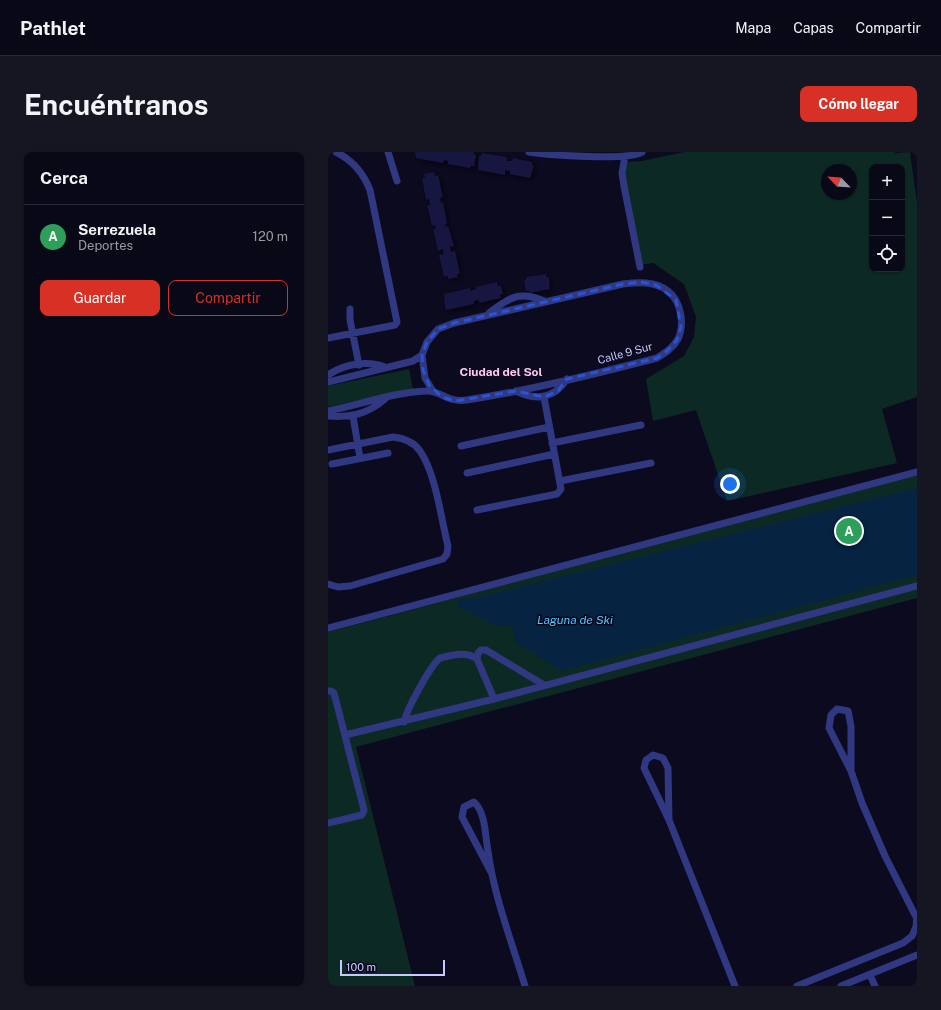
<!DOCTYPE html>
<html lang="es">
<meta charset="utf-8">
<style>
body{margin:0;font-family:"Public Sans",sans-serif;background:#161623;color:#f1f3f6}
.controls{position:absolute;right:12px;top:12px;display:grid;overflow:hidden;border-radius:8px;box-shadow:0 1px 3px #0004}
.controls button{width:36px;height:36px;display:grid;place-items:center;padding:0;border:0;border-bottom:1px solid #292935;background:#080816;color:#f1f3f6;font:20px sans-serif}
.compass{position:absolute;left:493px;top:12px;width:36px;height:36px;border-radius:50%;background:#080816;box-shadow:0 1px 3px #0004;rotate:295deg}
.scale{position:absolute;left:12px;bottom:10px;width:105px;box-sizing:border-box;padding-left:4px;border:2px solid #c7c8ff;border-top:0;font-size:11px;line-height:14px;white-space:nowrap;color:#c7c8ff;-webkit-text-stroke:3px #0b0a1e;paint-order:stroke}
.you{position:absolute;left:402px;top:332px;width:14px;height:14px;margin:-10px;border:3px solid #fff;border-radius:50%;background:#1a73e8;box-shadow:0 0 0 6px #1a73e833}
.badge{display:grid;place-items:center;width:26px;height:26px;border-radius:50%;background:#d93025;color:#fff;font-size:13px;font-weight:700}
.pin{position:absolute;translate:-50% -50%;border:2px solid #fff;box-shadow:0 1px 4px #0006}
.list{margin:0;padding:0;list-style:none}
h2{display:flex;justify-content:space-between;align-items:center;height:52px;margin:0;padding:0 16px;font-size:17px}
h2 small{font-size:13px;font-weight:400;color:#989aa1}
.list li{display:grid;grid-template-columns:26px 1fr auto;gap:12px;align-items:center;box-sizing:border-box;height:64px;padding:0 16px;border-top:1px solid #292935}
.list b{display:block;font-size:15px;white-space:nowrap}
.list p{margin:0;font-size:13px;white-space:nowrap;color:#989aa1}
.list em{font-size:13px;font-style:normal;color:#989aa1}
.actions{display:flex;gap:8px;padding:12px 16px}
.actions a{flex:1;padding:9px 0;border:1px solid #d93025;border-radius:8px;text-align:center;font-size:14px;color:#d93025}
.actions .main{background:#d93025;color:#fff}
.icon{flex:none;width:22px;height:22px;fill:none;stroke:currentColor;stroke-width:2;stroke-linecap:round;stroke-linejoin:round}
.map{position:relative;flex:none;width:589px;height:834px;overflow:hidden;border-radius:8px}
header{display:flex;align-items:center;gap:24px;box-sizing:border-box;height:56px;padding:0 20px;background:#080816;border-bottom:1px solid #292935}
header strong{font-size:19px}
nav{display:flex;gap:22px;margin-inline-start:auto;font-size:14px}
.intro{display:flex;align-items:center;justify-content:space-between;box-sizing:border-box;height:96px;padding:0 24px}
h1{margin:0;font-size:28px}
.button{padding:10px 18px;border-radius:8px;background:#d93025;color:#fff;font-size:14px;font-weight:700}
main{display:flex;gap:24px;padding:0 24px}
aside{flex:1;background:#080816;border-radius:8px;box-shadow:0 1px 3px #0004}
.map>svg:first-child{display:block}
.green{fill:#0d2924;fill-rule:evenodd}
.water{fill:#062341}
.building{fill:#181441;filter:url(#shadow)}
.lines{fill:none;stroke-linecap:round;stroke-linejoin:round}
.minor{stroke:#303882;stroke-width:7}
.marked{fill:none;stroke:#2654da;stroke-width:3;stroke-dasharray:8 5;stroke-linejoin:round}
.labels{text-anchor:middle;stroke-width:3.5;stroke-linejoin:round;paint-order:stroke}
.street-label{font-size:11px;fill:#c7c8ff;stroke:#0b0a1e}
.neighbourhood-label{font-size:12px;font-weight:bold;fill:#ffc9f2;stroke:#0b0a1e}
.water-label{font-size:12px;font-style:italic;fill:#55c6ff;stroke:#0b0a1e}
</style>
<header>
<strong>Pathlet</strong>
<nav><a>Mapa</a><a>Capas</a><a>Compartir</a></nav>
</header>
<div class="intro"><h1>Encuéntranos</h1><a class="button">Cómo llegar</a></div>
<main>
<aside>
<h2>Cerca<small></small></h2>
<ul class="list">
<li><span class="badge" style="background:#2e9e5b">A</span><div><b>Serrezuela</b><p>Deportes</p></div><em>120 m</em></li>
</ul>
<div class="actions"><a class="main">Guardar</a><a>Compartir</a></div>
</aside>
<div class="map">
<svg width="589" height="834" viewBox="0 0 589 834">
<defs>
<filter id="shadow"><feDropShadow dx="2" dy="2" stdDeviation="2" flood-color="#0009"/></filter>
</defs>
<rect width="100%" height="100%" fill="#0b0a1e"/>
<path class="green" d="M356,0H567V1L582,0L589,51V245L554,257L569,311L399,349L368,258L325,269L318,227L356,204L366,185L368,165L356,132L325,111L311,113L295,10L314,9ZM544,15H574V117H544ZM499,18H523V42H499Z
M81,217L85,237L0,255V234Z
M589,318V446L28,595L87,834H0V480L98,454Z"/>
<path class="water" d="M589,336V423L234,519L188,490L184,473L168,474L130,455V449L168,441Z"/>
<path class="building" d="M87,0H146V3H148L146,14H143L142,16L120,12V9L116,8L115,11L88,6Z
M154,1L179,5V9H184L185,6L204,10V13H206L202,26L182,22V19H180L177,18V23L150,18L151,4H153Z
M106,20L107,24L110,23L115,45L112,46L113,51L115,50L119,71L117,73L118,75L120,74L126,94L122,95L123,100L127,99L132,122H129L130,125L120,127V124L116,125L111,103L116,102L115,99V97L110,99L105,77H108L107,73L104,74L99,53H102L101,47L98,48L94,26L97,25L96,22Z
M218,122V125H221L222,137L201,141V139H198L196,129L198,128V125Z
M169,130L170,134H173L175,142L172,143L173,146L151,151V148L147,149H146V152L119,158L117,156L116,142L142,136L143,139L145,138L148,137V135Z"/>
<g class="lines">
<path class="minor" d="M60,0L69,29
M201,0C220,3 301,9 314,0
M297,4L294,21L296,34L312,115
M22,157V168L31,213
M161,161C181,146 191,138 216,149
M0,186L67,173L69,170L42,38C35,20 24,8 8,0
M94,203L97,226L105,239
M0,223C16,212 39,208 57,215
M0,230L85,209L94,203L99,190L110,177L126,171L295,132C310,130 327,129 340,139C353,149 357,172 350,187C345,196 337,201 329,206C267,222 203,238 139,248C117,251 114,238 98,239C66,240 32,253 0,259
M188,239C208,249 226,247 239,227
M0,264C22,266 40,262 57,247
M25,264L32,306
M224,291L313,273
M133,294L221,275
M0,298L65,285C75,286 86,290 92,299C108,322 113,367 120,394L119,402L115,407L22,434L10,435L0,432
M4,312L60,301
M139,321L226,302
M232,329L323,311
M149,358L229,342L233,337L216,245
M0,476L589,320
M149,507L150,501L153,498H158L216,533
M0,539H3L6,541L36,658L34,663L0,671
M76,570C79,557 102,514 112,506C125,503 138,499 149,507L166,547
M17,583L166,547L589,434
M523,619V574L520,559L509,557L503,563L501,576L523,619L534,651L557,704L588,765
M341,668L340,616L335,606L325,603L318,608L316,616L341,668L407,834
M163,720L134,665L136,655L146,650C158,661 157,684 160,699C166,745 184,790 197,834
M542,823L547,834
M469,834L575,791L584,784L588,775L589,763
M513,834L589,803"/>
</g>
<path class="marked" d="M313,130L328,133L348,148L353,175L349,188L339,199L329,206L239,227L230,239L216,245L188,239L127,249L114,245L101,233L95,218L94,203L99,190L110,177L126,171L295,132Z"/>
<g class="labels">
<g class="street-label">
<text transform="translate(297 201) rotate(-15)" y="4">Calle 9 Sur</text>
</g>
<g class="neighbourhood-label">
<text x="173" y="224">Ciudad del Sol</text>
</g>
<g class="water-label">
<text x="247" y="472">Laguna de Ski</text>
</g>
</g>
</svg>
<div class="controls">
<button>+</button>
<button>−</button>
<button><svg class="icon" aria-label="locate" viewBox="0 0 24 24"><circle cx="12" cy="12" r="6"/><path d="M12 2v4M12 18v4M2 12h4M18 12h4"/></svg></button>
</div>
<svg class="compass" viewBox="-18 -18 36 36"><path d="M0-13l5 13h-10z" fill="#e53935"/><path d="M0 13l5-13h-10z" fill="#989aa1"/></svg>
<div class="scale">100 m</div>
<div class="you"></div>
<div class="pin badge" style="left:521px;top:379px;background:#2e9e5b">A</div>
</div>
</main>
